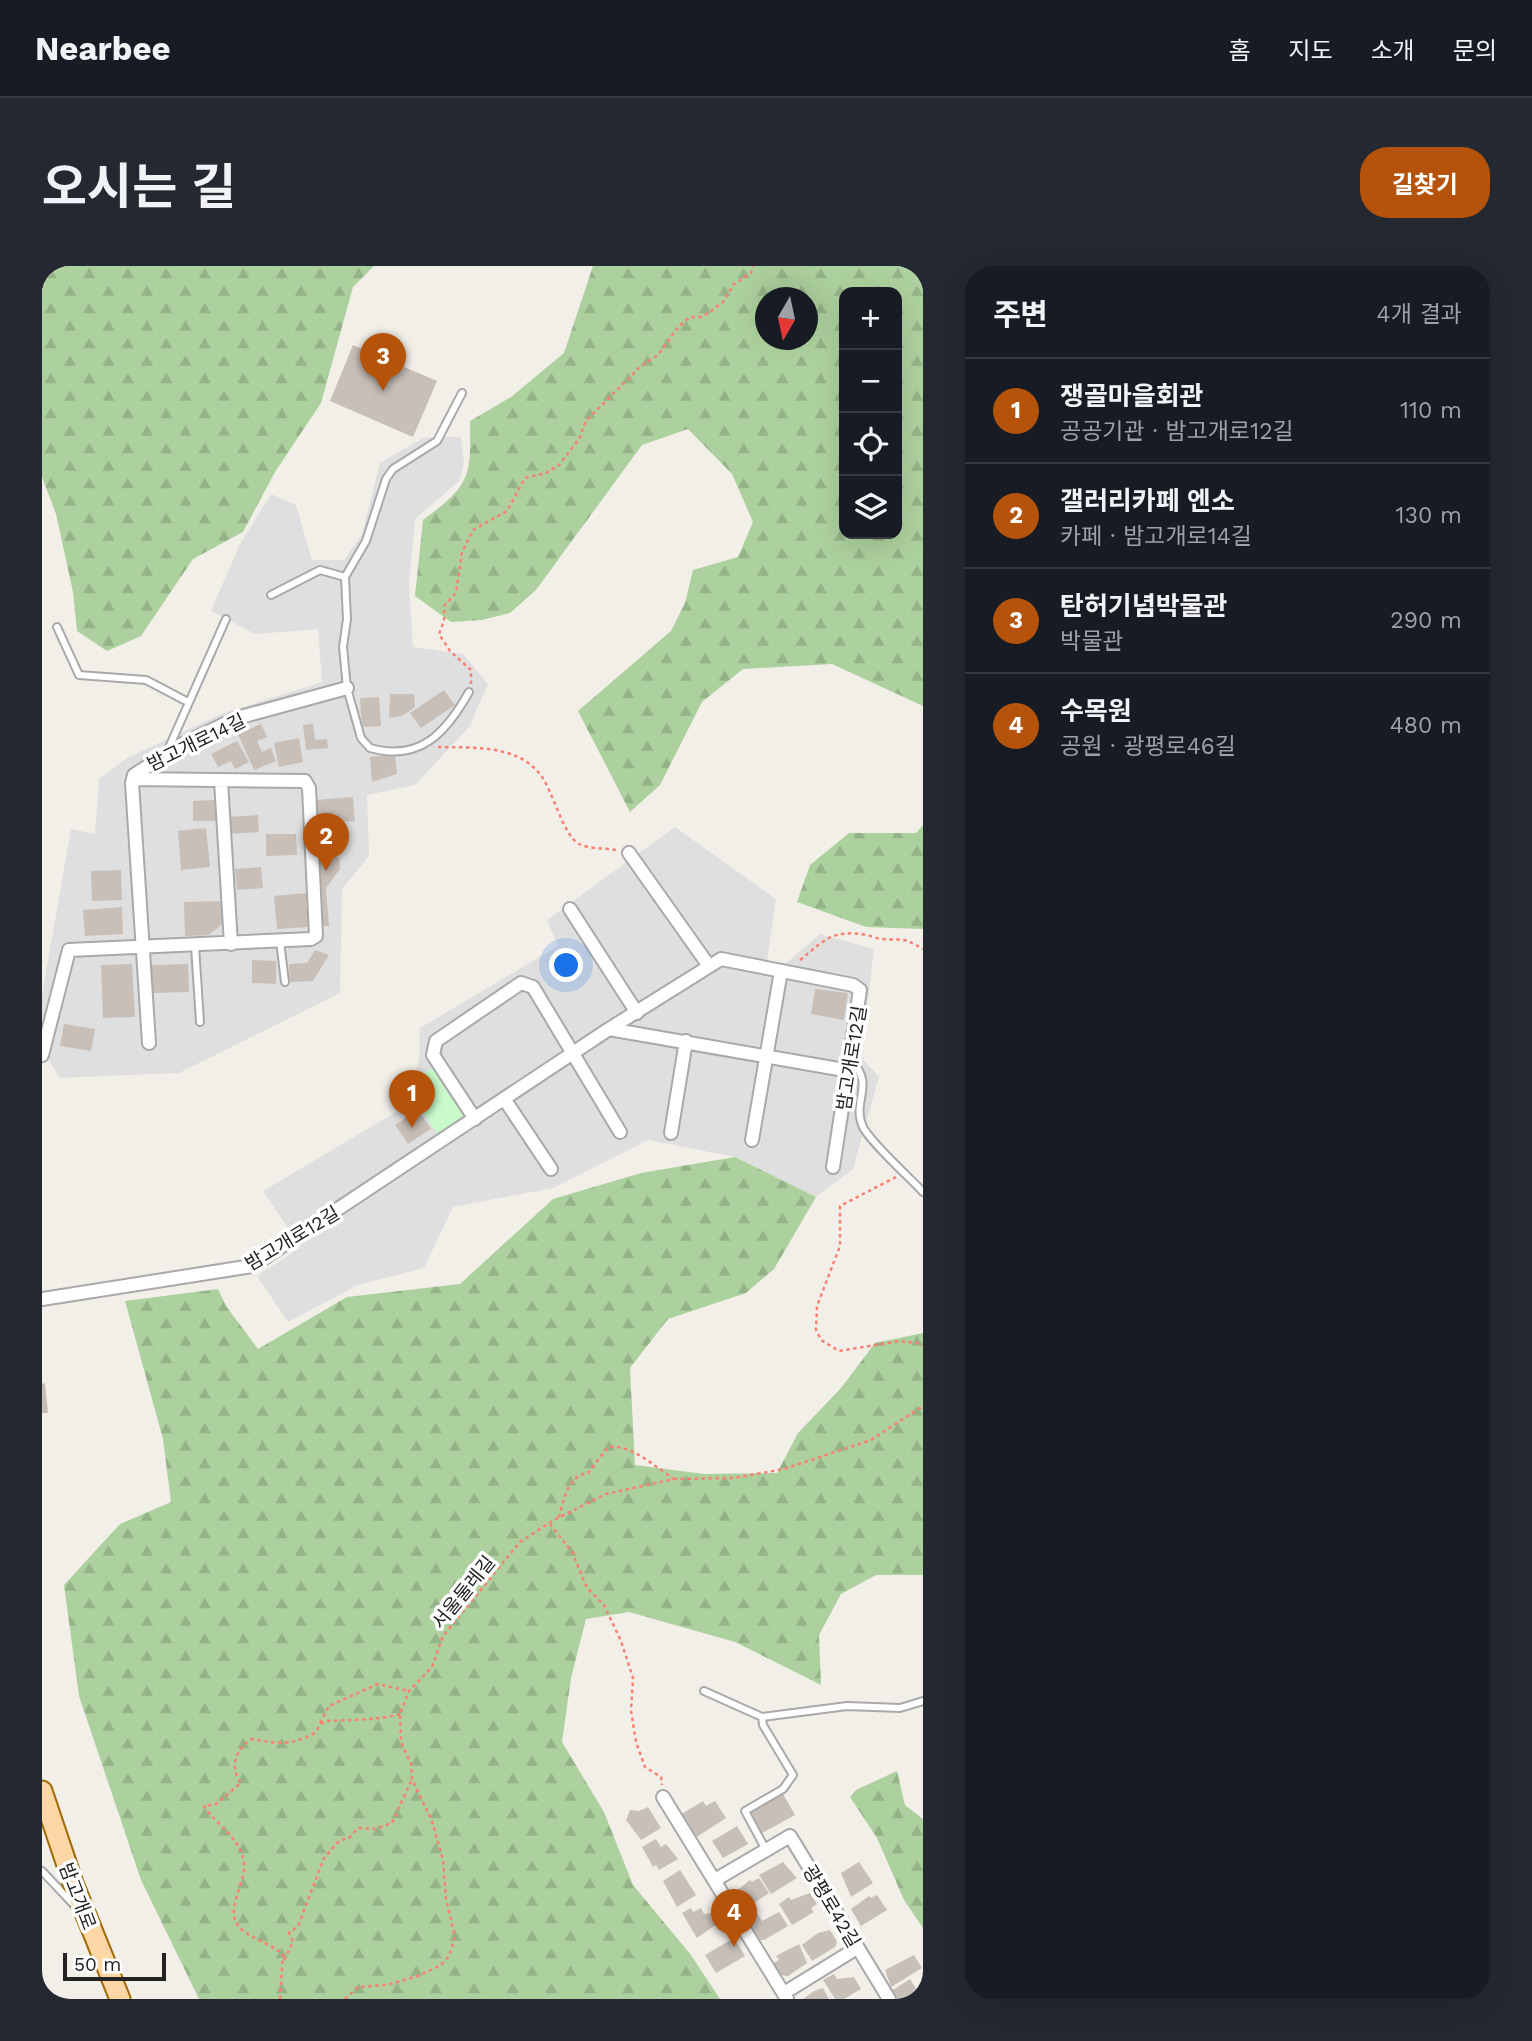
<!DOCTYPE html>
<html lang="ko">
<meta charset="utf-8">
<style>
body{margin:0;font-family:"Work Sans","Noto Sans KR",sans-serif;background:#242831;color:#f1f3f6}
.controls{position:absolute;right:21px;top:21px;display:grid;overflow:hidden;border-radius:14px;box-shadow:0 7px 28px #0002}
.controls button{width:63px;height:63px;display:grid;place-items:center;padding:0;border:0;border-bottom:2px solid #363941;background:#171b24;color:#f1f3f6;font:35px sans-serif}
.compass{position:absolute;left:713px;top:21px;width:63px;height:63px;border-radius:50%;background:#171b24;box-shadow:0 7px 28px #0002;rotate:189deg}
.scale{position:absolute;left:21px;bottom:18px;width:103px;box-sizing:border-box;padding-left:7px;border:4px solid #222;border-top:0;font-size:19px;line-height:24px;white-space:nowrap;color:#222;-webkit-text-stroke:5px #fff;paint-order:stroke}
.you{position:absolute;left:525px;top:700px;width:24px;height:24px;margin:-18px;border:5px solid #fff;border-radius:50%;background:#1a73e8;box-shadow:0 0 0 10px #1a73e833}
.badge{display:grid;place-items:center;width:46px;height:46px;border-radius:50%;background:#b45309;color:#fff;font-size:23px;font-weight:700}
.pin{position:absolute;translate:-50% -58px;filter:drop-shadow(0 2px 4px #0008)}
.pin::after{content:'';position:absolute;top:37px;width:24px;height:21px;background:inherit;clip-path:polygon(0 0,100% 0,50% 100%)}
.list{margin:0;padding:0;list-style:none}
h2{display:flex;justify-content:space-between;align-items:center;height:91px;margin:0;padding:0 28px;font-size:30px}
h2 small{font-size:23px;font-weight:400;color:#9ea1a6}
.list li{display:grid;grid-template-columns:46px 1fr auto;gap:21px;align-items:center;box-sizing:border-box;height:105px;padding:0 28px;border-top:2px solid #363941}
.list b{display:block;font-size:26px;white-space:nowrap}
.list p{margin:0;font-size:23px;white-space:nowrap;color:#9ea1a6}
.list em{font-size:23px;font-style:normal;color:#9ea1a6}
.icon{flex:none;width:38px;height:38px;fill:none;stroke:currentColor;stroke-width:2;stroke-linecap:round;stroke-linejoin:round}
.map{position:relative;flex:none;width:881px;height:1733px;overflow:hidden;border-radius:28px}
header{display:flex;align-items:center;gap:42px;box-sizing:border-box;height:98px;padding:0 35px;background:#171b24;border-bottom:2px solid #363941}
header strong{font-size:33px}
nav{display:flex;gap:38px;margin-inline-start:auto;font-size:24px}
.intro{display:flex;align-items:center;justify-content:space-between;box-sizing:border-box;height:168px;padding:0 42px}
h1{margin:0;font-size:49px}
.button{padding:18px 32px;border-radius:28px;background:#b45309;color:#fff;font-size:24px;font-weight:700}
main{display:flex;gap:42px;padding:0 42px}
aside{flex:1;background:#171b24;border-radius:28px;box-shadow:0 7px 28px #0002}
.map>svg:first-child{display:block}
.residential{fill:#e0dfdf}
.forest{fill:url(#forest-firs);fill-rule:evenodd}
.park{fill:#c8facc}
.building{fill:#c7bfb8}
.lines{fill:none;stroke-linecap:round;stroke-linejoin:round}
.lane-casing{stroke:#a9a9a9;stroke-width:10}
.street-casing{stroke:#a9a9a9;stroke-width:16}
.primary-casing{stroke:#a06b00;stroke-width:23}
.path{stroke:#fa8072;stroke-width:2.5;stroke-dasharray:3.5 3.5;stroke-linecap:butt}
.lane{stroke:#fff;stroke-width:6}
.street{stroke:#fff;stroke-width:12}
.primary{stroke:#fcd6a4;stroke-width:19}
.labels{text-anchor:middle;stroke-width:7;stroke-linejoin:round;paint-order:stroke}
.street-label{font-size:19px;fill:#222;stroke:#fff}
</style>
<header>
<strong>Nearbee</strong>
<nav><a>홈</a><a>지도</a><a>소개</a><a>문의</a></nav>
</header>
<div class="intro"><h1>오시는 길</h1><a class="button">길찾기</a></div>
<main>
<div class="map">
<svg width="881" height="1733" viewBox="0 0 881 1733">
<defs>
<pattern id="forest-firs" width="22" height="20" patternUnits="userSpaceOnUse" patternTransform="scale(1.75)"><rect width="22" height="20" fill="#add19e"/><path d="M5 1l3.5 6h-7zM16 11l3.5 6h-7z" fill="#95b388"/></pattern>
</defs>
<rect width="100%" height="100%" fill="#f2efe9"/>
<path class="residential" d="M383,171H419L422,196L418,214L373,253L367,320L371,381L421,388L446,418L427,461L373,519L325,529L327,590L300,623L298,727L137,807L18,812L0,783V729L29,563L53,568L57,513L87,491L179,448L280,416L276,363L213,368L169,345L197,280L229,228L254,239L270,294H302L320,268L338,197Z
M633,561L734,633L725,695L743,698L778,668L832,683L819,791L837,811L811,903L774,931L693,891L606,874L511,922L411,941L382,1002L316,1019L246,1056L215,1010L259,981L221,925L366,839L377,793L378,762L516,680L505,654Z"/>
<path class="forest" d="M0,0H332L311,21L279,137L233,206L201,266L151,293L99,370L65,385L35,365L31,326L14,248L0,211Z
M551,0H881V440L790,398L701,403L660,436L618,519L588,546L536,445L629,365L643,337L651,304L696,291L711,256L690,208L646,163L600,179L494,324L468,347L440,354L409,356L373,330L381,254C428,219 429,212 428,155L469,131L522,87ZM855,26V268H802V26ZM724,32H766V74H724Z
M881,559V663L824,661L755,636L768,599L807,567H874Z
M693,891L774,931L732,1003L704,1027L626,1053L588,1102L593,1199L662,1208L735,1207L756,1167L799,1122L833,1077L881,1067V1309H834L799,1328L777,1369L779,1419L693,1376L587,1346L544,1353L529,1412L520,1476L562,1546L591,1619L649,1689L678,1733H157L99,1614L37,1430L22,1319L78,1258L129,1236L121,1173L83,1035L176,1023L184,1040L216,1083L305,1031L418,1018L511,933L599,907Z
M855,1505L863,1539L881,1553V1662L862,1634L835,1572L808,1531L814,1524Z"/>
<path class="park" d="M390,802L424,854L397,871L364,819Z"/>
<path class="building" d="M311,79L395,115L371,171L288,135Z
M402,424L413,439L379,462L368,447Z
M348,428H372L373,441L360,450L347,452Z
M337,431L339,460L320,461L318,432Z
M219,458L225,471L215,475L220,486L229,482L234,495L212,504L196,468Z
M271,458L273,474L285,473L286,482L264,484L261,459Z
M257,472L261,496L237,501L232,477Z
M195,475L207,496L193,503L189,495L176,501L169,488Z
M353,488L355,508L330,516L328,491Z
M311,531L313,555L276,558L274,534Z
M173,534L174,555H151V535Z
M216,549L217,566L187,568L186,551Z
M164,562L168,601L139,604L136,565Z
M224,568H254L255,589L224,590Z
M297,591L298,603L284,622L287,660H276L272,593Z
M219,601L221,622L195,624L193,603Z
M79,604L80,634L50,635L49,605Z
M264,627L266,661L235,663L232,630Z
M180,635V658L167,669L143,670L142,636Z
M80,641L81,668L43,670L41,644Z
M273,684L287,689L271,715L248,716L247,698L265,697Z
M210,694L234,695V718L210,717Z
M90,698L93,751L61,752L59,699Z
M146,698L147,726L110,727L109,699Z
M773,723L806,727L802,754L769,748Z
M22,758L53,763L49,785L18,780Z
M376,844L389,863L366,878L353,859Z
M3,1117L6,1147H0V1118Z
M740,1526L753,1549L720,1567L708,1545Z
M661,1535L664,1540L673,1535L684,1552L653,1572L638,1549Z
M606,1541L619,1562L599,1574L584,1554L588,1544L597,1545Z
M695,1560L706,1578L681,1592L670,1575Z
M614,1573L619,1581L624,1578L636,1593L617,1604L614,1599L611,1601L600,1581Z
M741,1596L755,1612L729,1628L717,1609Z
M817,1596L831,1617L809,1631L799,1607Z
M638,1604L654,1629L635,1641L621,1615Z
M717,1612L727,1627L706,1641L704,1638L698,1641L691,1628L708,1614L710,1616Z
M768,1627L775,1638L769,1642L772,1646L750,1659L737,1638L747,1631L749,1634Z
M835,1629L845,1644L819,1660L809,1643L827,1630L829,1632Z
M649,1642L651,1646L659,1642L662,1648L670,1647L676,1657L655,1672L640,1647Z
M737,1646L746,1660L722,1674H716L705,1652L715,1647L720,1655Z
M788,1664L795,1676L793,1681L770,1695L760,1679L776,1667Z
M692,1672L703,1690L674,1707L663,1689Z
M757,1678L765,1697L746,1710L737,1709L730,1698L737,1694L734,1690Z
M872,1689L880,1702L849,1721L843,1704Z
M792,1708L795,1713L812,1711L819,1723L802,1733H793L781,1714Z
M868,1713L874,1723L871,1725L874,1731L878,1729L881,1733H856L851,1724Z
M781,1722L787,1733H761L772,1725Z"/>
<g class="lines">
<g class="lane-casing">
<path id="lane" d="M420,127L395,175L351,203L344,213L324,275L303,311L305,353L301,381L305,422L319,472L328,482C378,496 404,467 427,426
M229,329L278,304L303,311
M15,361L37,409L104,414L146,436
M125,486L184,353
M238,675L243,716
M153,680L158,756
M809,795C834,818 809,836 821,861C829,877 867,911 881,926
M662,1425L720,1451L805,1440L858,1442L881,1435
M720,1451L721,1459L751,1509L741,1523L703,1545L724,1584
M0,1605L32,1639"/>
</g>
<g class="street-casing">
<path id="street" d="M179,515L189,678
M587,587L667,700
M528,643L595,747
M567,763L808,805
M107,777L90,517L92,509L139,479L195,452L305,422
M0,789L27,684L269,673L274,670L267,522L263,515L91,513
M463,834L509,903
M433,853L391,789L394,775L479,717L491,721L578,866
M629,867L644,775
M710,874L739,705
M0,1033L210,1000L567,763L679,693L811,719L818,724L791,901
M621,1531L745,1733
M673,1614L748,1570L847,1733
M742,1727L815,1682"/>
</g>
<g class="primary-casing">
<path id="primary" d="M0,1525L31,1617L78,1733"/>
</g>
<path class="path" d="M429,418V404L408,385L397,368L402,355V340L414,327L420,286L431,264L465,245L483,212L504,207L517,199L537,173L544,155L599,100L616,89L636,61L648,51H660L669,45L681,36L691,19L709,7L711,0
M396,481C429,482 473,478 497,507C511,523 520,568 537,578C547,583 563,582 574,584
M758,694C783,674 790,663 825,669C830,670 835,673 841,673C863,675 859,670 881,683
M854,911L798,940V980L775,1040L774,1064L779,1074L797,1085L858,1075L881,1078
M517,1251C521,1235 526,1209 546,1207L566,1181C590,1178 613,1201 632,1213
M508,1258L530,1286L545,1322L562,1339L579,1375L591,1412L589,1444L594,1476L603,1501L619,1511L620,1519
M278,1457L287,1440L336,1418L367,1425
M242,1694L251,1676L247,1667L256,1660L282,1592L297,1575L308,1571L316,1562L333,1563L350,1557L370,1513
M238,1733L241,1688C228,1678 210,1673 199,1663C180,1646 205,1617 202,1596C197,1570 175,1560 162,1540L174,1538L199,1517C187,1501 193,1484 210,1473C232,1477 247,1480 269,1469C276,1466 276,1458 284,1455C307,1454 338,1454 358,1448
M303,1733L316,1721L345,1719L376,1710L399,1699L407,1690L413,1671L404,1633L401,1594L390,1555L370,1513L369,1498L359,1476L358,1448L367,1425L390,1401L401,1370L478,1276L510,1255L564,1228L632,1213L692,1212L742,1203L829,1174L881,1140"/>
<use href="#lane" class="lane"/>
<use href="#street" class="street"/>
<use href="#primary" class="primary"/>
</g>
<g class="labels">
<g class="street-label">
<text transform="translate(154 476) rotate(-26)" y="7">밤고개로14길</text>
<text transform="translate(809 792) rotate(-81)" y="7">밤고개로12길</text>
<text transform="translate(250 972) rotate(-31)" y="7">밤고개로12길</text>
<text transform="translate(421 1326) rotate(-51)" y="7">서울둘레길</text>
<text transform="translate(36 1630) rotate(69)" y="7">밤고개로</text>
<text transform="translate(790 1640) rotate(59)" y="7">광평로42길</text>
</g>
</g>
</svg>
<div class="controls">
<button>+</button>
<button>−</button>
<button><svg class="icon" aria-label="locate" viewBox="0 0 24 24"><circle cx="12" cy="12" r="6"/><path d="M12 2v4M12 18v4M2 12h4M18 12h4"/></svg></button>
<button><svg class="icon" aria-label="layers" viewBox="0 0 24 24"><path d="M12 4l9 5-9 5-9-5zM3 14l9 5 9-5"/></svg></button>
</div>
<svg class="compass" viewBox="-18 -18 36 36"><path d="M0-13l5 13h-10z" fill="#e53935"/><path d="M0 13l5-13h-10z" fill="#9ea1a6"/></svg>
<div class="scale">50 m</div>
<div class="you"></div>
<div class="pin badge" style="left:370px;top:862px">1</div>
<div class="pin badge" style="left:284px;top:605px">2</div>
<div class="pin badge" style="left:341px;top:125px">3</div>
<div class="pin badge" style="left:692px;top:1681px">4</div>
</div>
<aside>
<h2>주변<small>4개 결과</small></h2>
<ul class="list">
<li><span class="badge">1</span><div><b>쟁골마을회관</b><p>공공기관 · 밤고개로12길</p></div><em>110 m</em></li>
<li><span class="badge">2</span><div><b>갤러리카페 엔소</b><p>카페 · 밤고개로14길</p></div><em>130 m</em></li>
<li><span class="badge">3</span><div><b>탄허기념박물관</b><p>박물관</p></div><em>290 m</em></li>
<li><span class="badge">4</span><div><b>수목원</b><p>공원 · 광평로46길</p></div><em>480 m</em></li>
</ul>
</aside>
</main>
